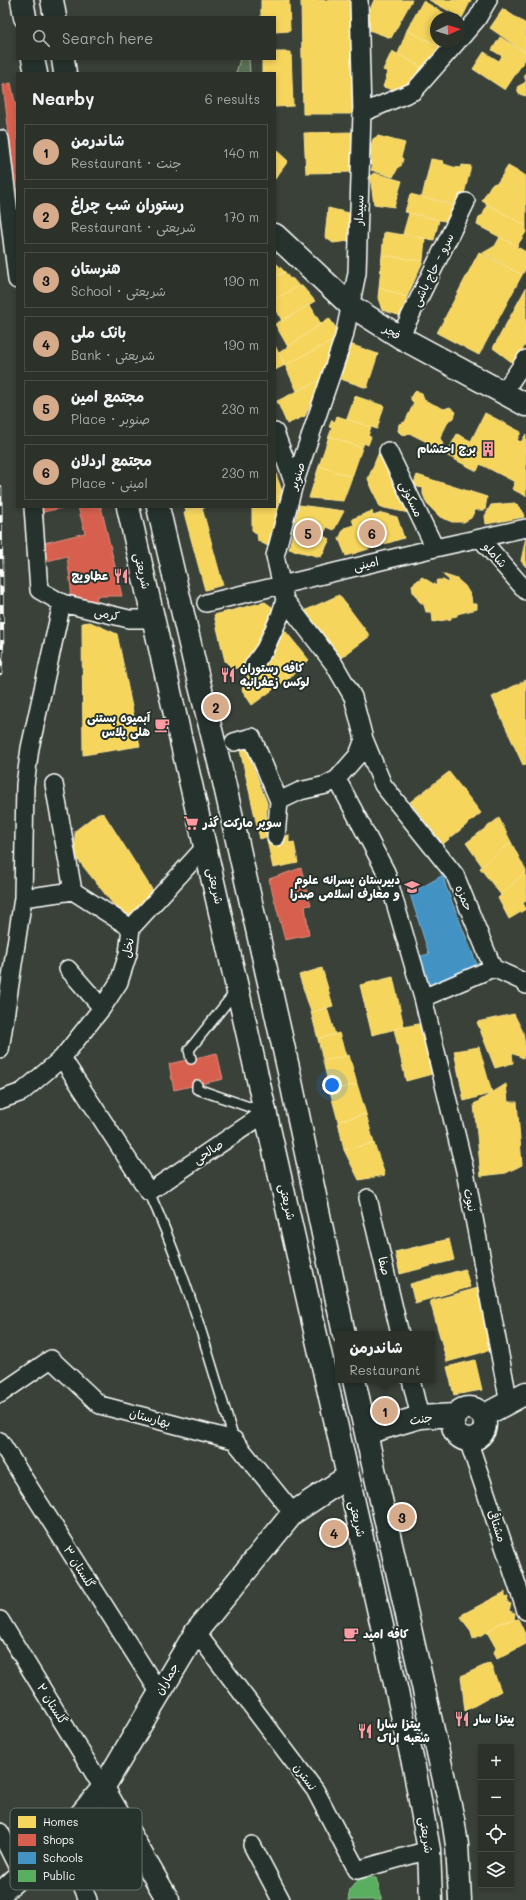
<!DOCTYPE html>
<meta charset="utf-8">
<style>
body{margin:0;font-family:Mali,"Playpen Sans Arabic",sans-serif;background:#383d36;color:#f1f3f6}
.controls{position:absolute;right:12px;bottom:12px;display:grid;overflow:hidden;border-radius:0px;box-shadow:0 2px 6px #0003}
.controls button{width:36px;height:36px;display:grid;place-items:center;padding:0;border:0;border-bottom:1px solid #484c47;background:#2c312a;color:#f1f3f6;font:20px sans-serif}
.compass{position:absolute;left:430px;top:12px;width:36px;height:36px;border-radius:50%;background:#2c312a;box-shadow:0 2px 6px #0003;rotate:86deg}
.you{position:absolute;left:332px;top:1085px;width:14px;height:14px;margin:-10px;border:3px solid #fff;border-radius:50%;background:#1a73e8;box-shadow:0 0 0 6px #1a73e833}
.badge{display:grid;place-items:center;width:26px;height:26px;border-radius:50%;background:#d6ab8b;color:#111;font-size:13px;font-weight:700}
.pin{position:absolute;translate:-50% -50%;border:2px solid #fff;box-shadow:0 1px 4px #0006}
.popup{position:absolute;left:335px;top:1331px;width:100px;height:52px;box-sizing:border-box;display:grid;place-content:center;border-radius:0px;background:#2c312a;filter:drop-shadow(0 1px 3px #0005);font-size:13px;white-space:nowrap;color:#a6a9a8}
.popup b{font-size:15px;color:#f1f3f6}
.popup::after{content:'';position:absolute;left:50%;top:100%;margin-left:-8px;border:8px solid transparent;border-top-color:#2c312a}
.list{margin:0;padding:0;list-style:none}
h2{display:flex;justify-content:space-between;align-items:center;height:52px;margin:0;padding:0 16px;font-size:17px}
h2 small{font-size:13px;font-weight:400;color:#a6a9a8}
.list li{display:grid;grid-template-columns:26px 1fr auto;gap:12px;align-items:center;box-sizing:border-box;height:56px;margin:0 8px 8px;padding:0 8px;border:1px solid #484c47;border-radius:0px}
.list b{display:block;font-size:15px;white-space:nowrap}
.list p{margin:0;font-size:13px;white-space:nowrap;color:#a6a9a8}
.list em{font-size:13px;font-style:normal;color:#a6a9a8}
.icon{flex:none;width:22px;height:22px;fill:none;stroke:currentColor;stroke-width:2;stroke-linecap:round;stroke-linejoin:round}
.map{position:relative;flex:none;width:526px;height:1900px;overflow:hidden}
.search{position:absolute;background:#2c312a;box-shadow:0 2px 6px #0003;left:16px;top:16px;width:260px;height:44px;display:flex;align-items:center;gap:10px;box-sizing:border-box;padding:0 14px;border-radius:0px;color:#a6a9a8;font-size:15px}
.panel{position:absolute;background:#2c312a;box-shadow:0 2px 6px #0003;left:16px;top:72px;width:260px;height:436px;border-radius:0px}
.map>svg:first-child{display:block}
.green{fill:#5a6f53;stroke:#acb7a9}
.homes{fill:#f6d55c;stroke:#f9e28d}
.shops{fill:#d6604d;stroke:#e29082}
.schools{fill:#4393c3;stroke:#7bb3d5}
.public{fill:#5aae61;stroke:#8cc690}
.lines{fill:none;stroke-linecap:round;stroke-linejoin:round}
.lane-casing{stroke:#fff;stroke-width:12}
.street-casing{stroke:#fff;stroke-width:20}
.secondary-casing{stroke:#fff;stroke-width:25}
.lane{stroke:#26332d;stroke-width:9}
.street{stroke:#26332d;stroke-width:17}
.secondary{stroke:#26332d;stroke-width:22}
.rail-casing{stroke:#fff;stroke-width:4.5}
.rail{stroke:#26332d;stroke-width:3;stroke-dasharray:9;stroke-linecap:butt}
.labels{text-anchor:middle;stroke-width:4;stroke-linejoin:round;paint-order:stroke}
.street-label{font-size:12px;fill:#fff;stroke:#26332d}
.poi-label{font-size:12px;font-weight:bold;fill:#fff;stroke:#26332d;text-anchor:start}
.key{fill:#26332d;stroke:#67706c;stroke-width:1}
.key-label{font-size:11px;fill:#fff}
</style>
<div class="map">
<svg width="526" height="1900" viewBox="0 0 526 1900">
<rect width="100%" height="100%" fill="#3a4138"/>
<filter id="ink" filterUnits="userSpaceOnUse"><feTurbulence type="fractalNoise" baseFrequency=".025" numOctaves="2"/><feDisplacementMap in="SourceGraphic" scale="8" xChannelSelector="R" yChannelSelector="G"/><feConvolveMatrix kernelMatrix="1 2 1 2 8 2 1 2 1" color-interpolation-filters="sRGB"/></filter>
<g filter="url(#ink)">
<path class="green" d="M240,59H249L250,73H236Z"/>
<path class="homes" d="M261,0H289L290,31L275,32V17H261Z
M301,0H350L352,114H303Z
M374,0H412L391,38L369,30L368,14Z
M429,0H471L462,18Z
M423,1L453,18H436V42H442L440,47L407,30Z
M503,9L526,24V53L490,28Z
M407,30L440,47L423,68L398,54Z
M500,37L526,53V58L505,90L473,69L484,52L499,61L502,56L492,50Z
M392,51L423,68L402,92L383,87L388,72L383,70Z
M275,52H291L293,106L275,107V73H262V59H275Z
M524,74H526V96L519,94L517,87L526,82Z
M354,132L355,172L306,173L304,133Z
M378,136L405,143L401,157L403,159L401,166H399L393,177L371,170L373,165L370,164L372,156H368L373,139Z
M275,149L288,161L275,179Z
M431,159L443,161L444,164L453,167L461,168L462,165L471,166L461,206L422,197Z
M508,166L526,176V226L482,201L491,185L498,182Z
M374,173L402,181L394,207L374,204L370,176Z
M410,194L453,205L449,222L405,212Z
M487,204L526,226V232L517,246L477,225L479,217L483,215Z
M328,208L349,213V241L333,243L325,237Z
M409,213L439,220L434,240L403,234Z
M384,232L425,238L423,261L382,255Z
M500,237L526,252V268L522,275L483,253L495,246Z
M479,252L522,275L479,355L437,333Z
M382,255L423,261L407,297L379,288Z
M275,262L285,272L275,277Z
M285,272L289,278L293,279L299,286L275,299V277Z
M299,286H302L315,301L282,321L275,307V299Z
M379,288L407,297L401,316L382,310L378,298Z
M526,288V344L513,363L493,348Z
M310,305L321,324L288,347L275,324Z
M329,318L336,328L333,341L285,365L279,353Z
M333,341L321,380L297,391L285,365Z
M347,343L378,354L367,388L335,377Z
M275,346L285,365L275,370Z
M321,380L305,416L287,424L277,401Z
M416,391L422,393L424,400L444,409L450,407L456,412L454,418L449,420L440,438L443,444L437,450H433L429,443L409,433L406,435L401,434L398,431L399,424L405,422L414,403L411,400V396Z
M355,396L384,406L377,429L347,419Z
M485,413L521,432L517,440L521,442L526,434V496L512,489L515,482L480,464L477,471L446,455L457,434L471,441Z
M337,416L371,427L368,436L371,437L368,445L364,443L362,448L329,436L332,428L329,427L332,420L335,422Z
M329,436L362,448L352,477L319,466Z
M379,452L394,483L409,513L380,507L368,479Z
M319,466L352,477L343,501L309,498Z
M275,471L283,494L275,498Z
M417,475L487,497L485,510H475L471,518L464,522H452L440,517L427,504L423,494V488L413,486Z
M283,494L268,546L258,541L257,534L252,530V508L275,507V498Z
M515,503L522,510L524,517L486,524L485,516L491,505Z
M299,505L344,511L334,530L327,527L323,536L330,539L321,557L289,549Z
M185,507H206L186,512Z
M202,508L223,585L205,590L184,513Z
M372,511L373,516L382,513L397,517L404,538L346,556L339,539L344,528L354,525L352,519Z
M526,537V567L521,561Z
M442,574L457,579L465,586L471,596L472,604H477V609L457,614V616L451,617V619L433,622L432,612H426L424,605L419,601L413,592L412,585L422,577L437,586L436,581L437,580H443L449,583V580Z
M339,595L370,636L341,658L304,611Z
M265,602L272,607L270,624L243,666L233,669L225,661L214,615Z
M90,622L117,634L140,746L83,755L82,623Z
M282,627L309,660L289,678L268,653Z
M268,653L289,678L271,691L255,669Z
M255,669L271,691L252,705L242,690L247,676Z
M526,680V764L523,765L492,697Z
M246,748L267,803L266,837L260,839L240,750Z
M449,772L481,813L443,844L410,802Z
M98,813L104,814L153,891L130,918H124L75,856V831Z
M499,818L511,842L482,866L466,843Z
M289,835V843L294,842L298,863L273,868L267,840Z
M511,842L526,871L501,895L480,868Z
M526,871V901L523,903L526,909L509,919L498,898Z
M322,968L333,1006L311,1012L299,975Z
M393,977L404,1027L372,1035L360,985Z
M327,1008L335,1034L318,1039L311,1012Z
M514,1014L523,1032L526,1052L523,1058L512,1053L513,1063L495,1068L477,1022Z
M423,1023L436,1073L406,1081L394,1029Z
M339,1033L346,1056L323,1061L318,1039Z
M479,1047L492,1093L464,1101L454,1051Z
M349,1055L357,1084L330,1091L323,1061Z
M357,1084L366,1114L338,1121L330,1091Z
M506,1084L508,1102H517L522,1165L506,1173L481,1176L474,1104Z
M366,1114L374,1143L344,1150L338,1121Z
M374,1143L385,1175L359,1180L344,1150Z
M449,1239L454,1260L400,1274L395,1252Z
M465,1269L470,1287L415,1303L410,1284Z
M478,1288L491,1350L447,1362L430,1301Z
M475,1360L482,1390L454,1395L447,1367Z
M505,1592V1596L508,1597L507,1602L511,1604L509,1611L515,1613L514,1620L500,1623L487,1632L473,1639L471,1631L461,1618L463,1614Z
M518,1619L526,1636V1644L497,1659L493,1654L496,1648L487,1632L500,1623Z
M490,1663L501,1691L465,1711L461,1676Z"/>
<path class="shops" d="M11,83L17,112V199L3,85Z
M41,507H67L43,512L44,543L85,533L78,507H101L122,596H97L95,606L69,598L71,588L67,556L43,562Z
M301,868L311,905L305,906L309,935L285,940L269,879Z
M217,1053L223,1079L174,1090L169,1064Z"/>
<path class="schools" d="M443,875L446,887L478,967L427,990L417,957L429,954L410,894Z"/>
<path class="public" d="M361,1877L376,1878L381,1895V1900H348L350,1889Z"/>
<g class="lines">
<g class="lane-casing">
<path id="lane" d="M191,1059L189,1050L236,991
M197,1085V1089L264,1112
M149,1192C185,1271 209,1356 234,1440"/>
</g>
<g class="street-casing">
<path id="street" d="M460,39L477,19L488,0
M362,113L414,91L457,42
M0,139L17,280
M400,337L466,202
M503,393L526,359
M275,432L294,484
M388,451L435,548
M33,507L39,590L62,603L129,619H153
M480,538L526,591
M285,600L334,664L353,697L364,739L383,785L455,875L493,968L524,982L526,985
M206,603L435,548L526,528
M253,666L265,649L280,616L285,600L275,556L294,484L344,337L357,273L362,113L359,0
M234,742L252,737L279,801L300,791L326,785L337,779L358,755L364,739
M337,779L386,872L423,998L465,1171L509,1403
M54,784L73,891
M276,837L279,801
M23,898L73,891L131,928
M68,969L102,1008
M423,998L493,968
M0,1050L23,898L25,785L30,748L62,603
M62,1058L149,1192L267,1112
M0,1100L22,1092L62,1058L102,1008L119,982L128,954L131,928L206,846
M368,1198L400,1334
M411,1380L420,1417
M0,1394L51,1359L100,1405L234,1440L293,1513
M468,1440L526,1611
M0,1441L159,1692
M0,1620L103,1788
M196,1632L315,1790L357,1870L429,1850
M0,1832L21,1874
M62,1837L88,1900
M252,1845L281,1900"/>
</g>
<g class="secondary-casing">
<path id="secondary" d="M22,0L25,17
M52,0L55,17
M33,59L36,73
M63,59L65,73
M275,235L351,306L400,337L526,405
M128,507L414,1767L429,1850L431,1900
M158,507L197,674L224,782L289,1072L344,1334
M354,1380L453,1819L457,1845L460,1900
M453 1424a16 16 0 1 1 32 0a16 16 0 1 1-32 0Z
M483,1416L526,1393
M366,1433L420,1417L455,1415
M103,1788L168,1900
M0,1894L62,1837L103,1788L196,1632L293,1513L347,1477"/>
</g>
<use href="#lane" class="lane"/>
<use href="#street" class="street"/>
<use href="#secondary" class="secondary"/>
<g class="rail-casing">
<path id="rail" d="M0,487L2,643L0,674"/>
</g>
<use href="#rail" class="rail"/>
</g>
</g>
<defs>
<g id="building-bare" transform="scale(1.2)"><path d="M-4-6H4V6H1V3H-1V6H-4ZM-2.5-4.3h1.7v1.8h-1.7ZM.8-4.3h1.7v1.8H.8ZM-2.5-1h1.7V.8h-1.7ZM.8-1h1.7V.8H.8Z" fill="#ff9aa2" stroke="#26332d" stroke-width="2.5" paint-order="stroke"/></g>
<g id="restaurant-bare" transform="scale(1.2)"><path d="M-5-6h1v4h1v-4h1v4h1v-4h1v5L-1.5 .5V6h-2V.5L-5-1ZM5-6V6H3V1.5H1.5Q1.5-4 5-6Z" fill="#ff9aa2" stroke="#26332d" stroke-width="2.5" paint-order="stroke"/></g>
<g id="cafe-bare" transform="scale(1.2)"><path d="M-5.5-4.5H6V0H3Q3 3.5 0 3.5H-2.5Q-5.5 3.5-5.5 0ZM3-3.2v2h1.7v-2ZM-6 4.5H4V6H-6Z" fill="#ff9aa2" stroke="#26332d" stroke-width="2.5" paint-order="stroke"/></g>
<g id="supermarket-bare" transform="scale(1.2)"><path d="M-6-5.5h2.5l.6 2H6L4.5 2H-2.5L-4.4-4H-6ZM-1.5 3.2a1.3 1.3 0 1 0 .1 0ZM3 3.2a1.3 1.3 0 1 0 .1 0Z" fill="#ff9aa2" stroke="#26332d" stroke-width="2.5" paint-order="stroke"/></g>
<g id="school-bare" transform="scale(1.2)"><path d="M0-5L7-2L0 1L-7-2ZM-4 1L0 2.5L4 1V4Q0 6-4 4Z" fill="#ff9aa2" stroke="#26332d" stroke-width="2.5" paint-order="stroke"/></g>
</defs>
<g fill-rule="evenodd">
<use href="#building-bare" x="488" y="449"/>
<use href="#restaurant-bare" x="121" y="576"/>
<use href="#restaurant-bare" x="228" y="675"/>
<use href="#cafe-bare" x="162" y="725"/>
<use href="#supermarket-bare" x="191" y="823"/>
<use href="#school-bare" x="412" y="887"/>
<use href="#cafe-bare" x="351" y="1634"/>
<use href="#restaurant-bare" x="462" y="1719"/>
<use href="#restaurant-bare" x="365" y="1731"/>
</g>
<g class="labels">
<g class="street-label">
<text transform="translate(359 210) rotate(-88)" y="4">سپیدار</text>
<text transform="translate(433 270) rotate(-64)" y="4">سرو - حاج باشی</text>
<text transform="translate(392 332) rotate(31)" y="4">فجر</text>
<text transform="translate(297 476) rotate(-72)" y="4">صنوبر</text>
<text transform="translate(411 499) rotate(64)" y="4">مسکونی</text>
<text transform="translate(495 555) rotate(49)" y="4">شاملو</text>
<text transform="translate(366 564) rotate(-13)" y="4">امینی</text>
<text transform="translate(142 571) rotate(77)" y="4">شریعتی</text>
<text transform="translate(107 614) rotate(13)" y="4">کرمی</text>
<text transform="translate(215 886) rotate(77)" y="4">شریعتی</text>
<text transform="translate(464 898) rotate(67)" y="4">حمزه</text>
<text transform="translate(128 948) rotate(-79)" y="4">نخل</text>
<text transform="translate(208 1152) rotate(-34)" y="4">صالحی</text>
<text transform="translate(470 1200) rotate(79)" y="4">نبوت</text>
<text transform="translate(287 1202) rotate(77)" y="4">شریعتی</text>
<text transform="translate(384 1266) rotate(77)" y="4">صفا</text>
<text transform="translate(150 1418) rotate(15)" y="4">بهارستان</text>
<text transform="translate(421 1419) rotate(-9)" y="4">جنت</text>
<text transform="translate(357 1519) rotate(77)" y="4">شریعتی</text>
<text transform="translate(497 1526) rotate(72)" y="4">مشتاقی</text>
<text transform="translate(79 1567) rotate(58)" y="4">گلستان ۳</text>
<text transform="translate(167 1679) rotate(-59)" y="4">جماران</text>
<text transform="translate(52 1704) rotate(58)" y="4">گلستان ۲</text>
<text transform="translate(305 1777) rotate(54)" y="4">نسترن</text>
<text transform="translate(426 1835) rotate(81)" y="4">شریعتی</text>
</g>
<g class="poi-label">
<text x="476" y="453" text-anchor="end">برج احتشام</text>
<text x="109" y="580" text-anchor="end">عطاویچ</text>
<text x="240" y="672">کافه رستوران<tspan x="240" dy="14">لوکس زعفرانیه</tspan></text>
<text x="150" y="722" text-anchor="end">آبمیوه بستنی<tspan x="150" dy="14">هلی پلاس</tspan></text>
<text x="203" y="827">سوپر مارکت گذر</text>
<text x="400" y="884" text-anchor="end">دبیرستان پسرانه علوم<tspan x="400" dy="14">و معارف اسلامی صدرا</tspan></text>
<text x="363" y="1638">کافه امید</text>
<text x="474" y="1723">پیتزا سار</text>
<text x="377" y="1728">پیتزا سارا<tspan x="377" dy="14">شعبه اراک</tspan></text>
</g>
</g>
<rect x="10" y="1808" width="132" height="82" rx="6" class="key"/>
<rect x="18" y="1816" width="18" height="12" fill="#f6d55c"/>
<rect x="18" y="1834" width="18" height="12" fill="#d6604d"/>
<rect x="18" y="1852" width="18" height="12" fill="#4393c3"/>
<rect x="18" y="1870" width="18" height="12" fill="#5aae61"/>
<g class="key-label">
<text x="43" y="1826">Homes</text>
<text x="43" y="1844">Shops</text>
<text x="43" y="1862">Schools</text>
<text x="43" y="1880">Public</text>
</g>
</svg>
<div class="controls">
<button>+</button>
<button>−</button>
<button><svg class="icon" aria-label="locate" viewBox="0 0 24 24"><circle cx="12" cy="12" r="6"/><path d="M12 2v4M12 18v4M2 12h4M18 12h4"/></svg></button>
<button><svg class="icon" aria-label="layers" viewBox="0 0 24 24"><path d="M12 4l9 5-9 5-9-5zM3 14l9 5 9-5"/></svg></button>
</div>
<svg class="compass" viewBox="-18 -18 36 36"><path d="M0-13l5 13h-10z" fill="#e53935"/><path d="M0 13l5-13h-10z" fill="#a6a9a8"/></svg>
<div class="you"></div>
<div class="pin badge" style="left:385px;top:1411px">1</div>
<div class="popup"><b>شاندرمن</b>Restaurant</div>
<div class="pin badge" style="left:216px;top:707px">2</div>
<div class="pin badge" style="left:402px;top:1517px">3</div>
<div class="pin badge" style="left:334px;top:1533px">4</div>
<div class="pin badge" style="left:308px;top:533px">5</div>
<div class="pin badge" style="left:372px;top:533px">6</div>
<div class="search"><svg class="icon" aria-label="search" viewBox="0 0 24 24"><circle cx="10" cy="10" r="6"/><path d="M15 15l6 6"/></svg>Search here</div>
<section class="panel">
<h2>Nearby<small>6 results</small></h2>
<ul class="list">
<li><span class="badge">1</span><div><b>شاندرمن</b><p>Restaurant · جنت</p></div><em>140 m</em></li>
<li><span class="badge">2</span><div><b>رستوران شب چراغ</b><p>Restaurant · شریعتی</p></div><em>170 m</em></li>
<li><span class="badge">3</span><div><b>هنرستان</b><p>School · شریعتی</p></div><em>190 m</em></li>
<li><span class="badge">4</span><div><b>بانک ملی</b><p>Bank · شریعتی</p></div><em>190 m</em></li>
<li><span class="badge">5</span><div><b>مجتمع امین</b><p>Place · صنوبر</p></div><em>230 m</em></li>
<li><span class="badge">6</span><div><b>مجتمع اردلان</b><p>Place · امینی</p></div><em>230 m</em></li>
</ul>
</section>
</div>
